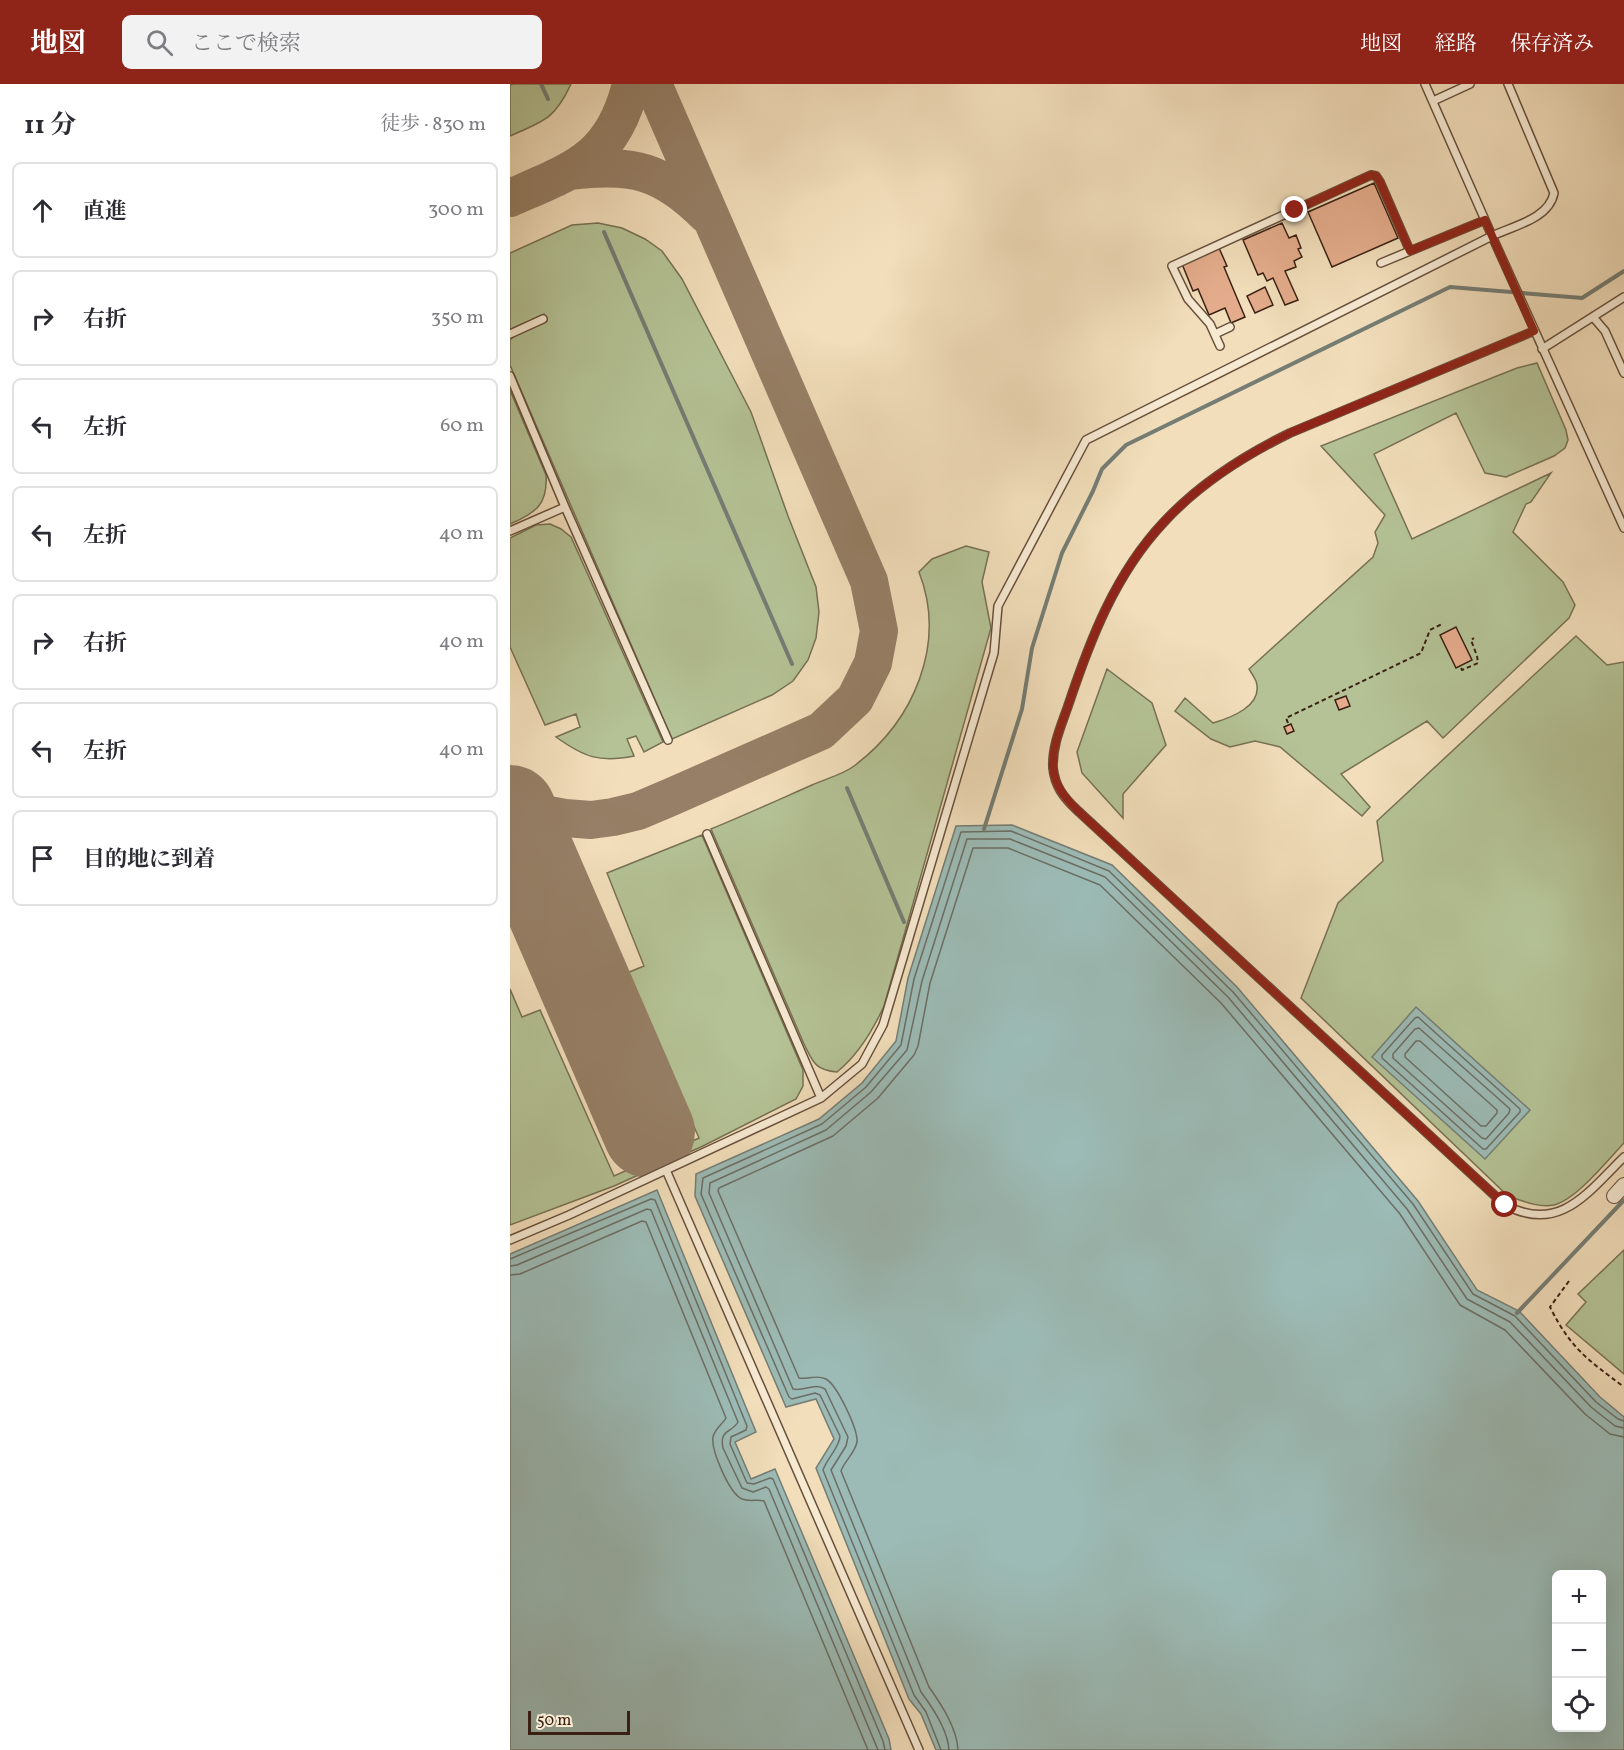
<!DOCTYPE html>
<html lang="ja">
<meta charset="utf-8">
<style>
body{margin:0;font-family:Vollkorn,"Noto Serif JP",serif;background:#f2f2f3;color:#2b2b33}
.controls{position:absolute;right:18px;bottom:18px;display:grid;overflow:hidden;border-radius:9px;box-shadow:0 6px 24px #0002}
.controls button{width:54px;height:54px;display:grid;place-items:center;padding:0;border:0;border-bottom:2px solid #e1e1e2;background:#fff;color:#2b2b33;font:30px sans-serif}
.scale{position:absolute;left:18px;bottom:15px;width:102px;box-sizing:border-box;padding-left:6px;border:3px solid #3a2012;border-top:0;font-size:16px;line-height:21px;white-space:nowrap;color:#3a2012;-webkit-text-stroke:4px #f7ead3;paint-order:stroke}
.stop{position:absolute;width:18px;height:18px;margin:-14px;border:4px solid #8f2418;border-radius:50%;background:#fff}
.stop.end{background:#8f2418;border-color:#fff;box-shadow:0 2px 6px #0008}
.list{margin:0;padding:0;list-style:none}
h2{display:flex;justify-content:space-between;align-items:center;height:78px;margin:0;padding:0 24px;font-size:26px}
h2 small{font-size:20px;font-weight:400;color:#7c7c81}
.list li{display:grid;grid-template-columns:39px 1fr auto;gap:18px;align-items:center;box-sizing:border-box;height:96px;margin:0 12px 12px;padding:0 12px;border:2px solid #e1e1e2;border-radius:9px}
.list b{display:block;font-size:22px;white-space:nowrap}
.list em{font-size:20px;font-style:normal;color:#7c7c81}
.icon{flex:none;width:33px;height:33px;fill:none;stroke:currentColor;stroke-width:2;stroke-linecap:round;stroke-linejoin:round}
.map{position:relative;flex:none;width:1114px;height:1666px;overflow:hidden}
header{display:flex;align-items:center;gap:36px;box-sizing:border-box;height:84px;padding:0 30px;background:#8f2418;color:#fff}
header strong{font-size:28px}
nav{display:flex;gap:33px;margin-inline-start:auto;font-size:21px}
.search{width:420px;height:54px;background:#f2f2f3;display:flex;align-items:center;gap:15px;box-sizing:border-box;padding:0 21px;border-radius:9px;color:#7c7c81;font-size:22px}
main{display:flex}
aside{flex:1;background:#fff}
.map>svg:first-child{display:block}
.green{fill:#b4c295;stroke:#777154;stroke-width:1.5}
.water{fill:#9cbbb6;stroke:#757d74;stroke-width:1.5;fill-rule:evenodd}
.lines{fill:none;stroke-linecap:round;stroke-linejoin:round}
.shore{stroke:#6b6e64;stroke-width:1.5}
.stream{stroke:#757d74;stroke-width:4}
.taxiway{stroke:#967f66;stroke-width:38}
.runway{stroke:#967f66;stroke-width:92}
.building{fill:#e4ac8c;stroke:#3a2012;stroke-width:1.5}
.service-casing{stroke:#68503c;stroke-width:10}
.minor-casing{stroke:#68503c;stroke-width:16}
.path{stroke:#3a2012;stroke-width:2;stroke-dasharray:4.5 3;stroke-linecap:butt}
.service{stroke:#f7ead3;stroke-width:7}
.minor{stroke:#f7ead3;stroke-width:14}
.route{stroke:#8f2418;stroke-width:8}
</style>
<header>
<strong>地図</strong>
<div class="search"><svg class="icon" aria-label="search" viewBox="0 0 24 24"><circle cx="10" cy="10" r="6"/><path d="M15 15l6 6"/></svg>ここで検索</div>
<nav><a>地図</a><a>経路</a><a>保存済み</a></nav>
</header>
<main>
<aside>
<h2>11 分<small>徒歩 · 830 m</small></h2>
<ul class="list">
<li><svg class="icon" aria-label="ahead" viewBox="0 0 24 24"><path d="M12 20V5M6 11l6-6 6 6"/></svg><div><b>直進</b></div><em>300 m</em></li>
<li><svg class="icon" aria-label="right" viewBox="0 0 24 24"><path d="M7 20v-9h11M14 6l5 5-5 5"/></svg><div><b>右折</b></div><em>350 m</em></li>
<li><svg class="icon" aria-label="left" viewBox="0 0 24 24"><path d="M17 20v-9H6M10 6l-5 5 5 5"/></svg><div><b>左折</b></div><em>60 m</em></li>
<li><svg class="icon" aria-label="left" viewBox="0 0 24 24"><path d="M17 20v-9H6M10 6l-5 5 5 5"/></svg><div><b>左折</b></div><em>40 m</em></li>
<li><svg class="icon" aria-label="right" viewBox="0 0 24 24"><path d="M7 20v-9h11M14 6l5 5-5 5"/></svg><div><b>右折</b></div><em>40 m</em></li>
<li><svg class="icon" aria-label="left" viewBox="0 0 24 24"><path d="M17 20v-9H6M10 6l-5 5 5 5"/></svg><div><b>左折</b></div><em>40 m</em></li>
<li><svg class="icon" aria-label="arrive" viewBox="0 0 24 24"><path d="M6 21V4h12l-3 4 3 4H6"/></svg><div><b>目的地に到着</b></div></li>
</ul>
</aside>
<div class="map">
<svg width="1114" height="1666" viewBox="0 0 1114 1666">
<rect width="100%" height="100%" fill="#f2debb"/>
<filter id="stains"><feTurbulence type="fractalNoise" baseFrequency=".00333" numOctaves="4"/><feColorMatrix values="0 0 0 0 .2 0 0 0 0 .09 0 0 0 0 .02 0 0 0 .5 -.17"/></filter>
<radialGradient id="worn" r=".72"><stop offset=".6" stop-color="#630" stop-opacity="0"/><stop offset="1" stop-color="#630" stop-opacity=".3"/></radialGradient>
<path class="green" d="M3,0H61C45,35 34,37 0,52V1Z
M88,139L112,144L135,155L152,167L172,195L241,328L278,432L306,503L309,528L306,554L298,576L283,597L262,611L162,655L0,281V256L7,250L37,237L34,230L0,246V169L62,141Z
M1027,279L1056,346L1058,356L1055,364L1044,372L996,393L975,389L946,329L864,370L902,455L1041,389L1021,418L1016,420L1003,448L1053,498L1065,521L1059,534L933,654L917,637L831,690L860,723L852,732L770,663L745,657L720,663L701,655L665,627L675,614L703,639C720,634 754,622 746,597C744,593 741,588 739,585L863,473L868,459L865,448L875,431L811,362L1007,284Z
M0,306L36,391C38,420 26,429 0,440Z
M40,440L51,445L61,453L153,658L134,668L126,652L117,655L124,672C89,679 74,673 46,653L70,643L66,630L35,641L0,563V454L26,441Z
M456,462L479,468L472,498L481,544L374,922C363,946 348,971 327,988C305,986 303,978 294,960L201,745C235,731 268,716 302,701C315,695 332,691 344,682C404,637 437,560 409,488L422,475Z
M1066,552L1097,581L1114,578V1059C1098,1076 1066,1116 1044,1121C1028,1124 1013,1117 998,1112L791,914L828,819L873,777L867,737Z
M597,585L642,619L656,661L613,710V734L572,689L567,668Z
M192,751L293,986V1002L286,1015L193,1062L104,1102L0,1141V905L12,933L30,926L104,1092L189,1054L117,889L134,882L97,789Z
M1114,1166V1290L1056,1241L1076,1218L1068,1210Z"/>
<path class="water" d="M502,741L602,781L727,903L908,1117L967,1206L1009,1227L1090,1313L1114,1333V1666H426L411,1630L399,1615L306,1384L324,1355L306,1315L276,1323L185,1112L186,1090L309,1035L352,999L386,957L398,894L446,742ZM1046,1490H1092V1644H1046Z
M906,923L1020,1026L975,1075L862,973Z
M147,1106L246,1348L225,1358L241,1395L265,1385L379,1655L381,1666H0V1170Z"/>
<g class="lines">
<path class="shore" d="M908,933L1010,1025V1028L976,1065H973L872,974V971L905,934Z
M909,944L1000,1025L999,1029L976,1055L972,1054L883,974V970L905,945Z
M906,957H910L987,1026V1029L976,1042H971L895,973V970Z
M0,1175L141,1115L145,1116L237,1342L236,1346L221,1353L220,1360L237,1399L244,1400L260,1394L263,1395L373,1657L375,1666
M0,1182L7,1181L137,1125L141,1126L228,1338C222,1349 209,1345 213,1364L232,1404L243,1408L256,1403L259,1405L368,1666
M0,1191L10,1190L132,1137L136,1138L216,1334C213,1340 205,1344 203,1353C201,1366 219,1409 232,1415C240,1418 247,1415 254,1417L358,1666
M431,1666L416,1628L404,1611L313,1386C317,1374 330,1363 330,1352L310,1311L305,1309L282,1315L279,1313L191,1110L193,1094L312,1040L356,1003L391,961L404,895L451,748L501,747L599,787L723,908L903,1120L963,1210L1005,1232L1086,1318L1108,1335L1114,1337
M439,1666C438,1646 423,1624 411,1608L321,1386L336,1362L338,1353L315,1305C304,1298 294,1308 283,1305L199,1109L200,1099L316,1046L361,1008L397,966L412,897L457,755H500L595,793L718,913L897,1125L957,1215L1000,1238L1081,1323L1105,1342L1114,1344
M448,1666C447,1644 431,1620 419,1603L331,1387C335,1376 345,1369 347,1358C348,1345 327,1301 316,1295C306,1290 297,1296 289,1294L208,1107L209,1104L323,1052L368,1014L404,971L408,962L420,899L463,764H498L590,801L711,919L890,1130L950,1221L995,1246L1075,1330L1100,1350L1114,1353"/>
<path class="stream" d="M31,0L38,15
M94,148L282,580
M337,704L394,838
M474,745L512,625L522,564L552,469L583,407L592,385L616,361L940,203L1072,214L1114,187
M1007,1229L1114,1116"/>
<path class="taxiway" d="M61,87C123,79 153,87 197,131
M0,114C64,86 103,75 121,0
M0,724L55,734L81,736L103,733L128,727L161,713L311,647L345,615L363,579L369,547L359,497L143,0"/>
<path class="runway" d="M0,727L139,1048"/>
</g>
<path class="building" d="M864,99L888,154L822,183L798,128Z
M772,139L779,154L786,151L791,164L788,165L792,173L784,177L786,183L775,187L788,216L775,221L763,194L757,197L753,189L748,191L733,156Z
M709,164L717,182L714,183L735,233L721,239L715,224L699,231L688,205L683,207L672,180Z
M755,203L763,221L745,229L737,212Z
M946,543L962,576L946,584L930,551Z
M836,612L840,622L829,626L825,616Z
M781,640L784,647L777,650L774,643Z"/>
<g class="lines">
<g class="service-casing">
<path id="service" d="M998,0L1044,109C1039,135 1003,142 982,152L1114,444
M923,17L960,0
M871,179L975,136
M1083,233L1095,247L1114,289
M1024,247L780,349C733,372 690,399 654,438C605,490 580,556 558,622C551,642 542,662 543,684C545,702 553,713 567,726L995,1121C1050,1150 1078,1108 1114,1073
M0,250L33,235
M705,250L720,243
M710,262L700,240L678,215L662,182L861,91L866,92L870,98L900,167
M1032,265L1114,213
M0,292L55,423L158,656
M0,447L55,423
M197,750L311,1014
M156,1086L409,1666
M0,1156L59,1131L311,1014L352,980L373,941L484,569L488,522L576,356L982,152L915,0"/>
</g>
<g class="minor-casing">
<path id="minor" d="M1104,1112L1114,1101"/>
</g>
<path class="path" d="M951,584L952,586L968,579L967,572L961,556L964,554
M778,639L776,634L911,569L920,546L930,541L928,538
M1059,1197L1040,1223C1061,1265 1077,1275 1114,1303"/>
<use href="#service" class="service"/>
<use href="#minor" class="minor"/>
</g>
<g class="lines">
<path class="route" d="M785,126L861,91L866,92L870,98L900,167L975,136L1024,247L780,349C733,372 690,399 654,438C605,490 580,556 558,622C551,642 542,662 543,684C545,702 554,713 567,726L995,1121"/>
</g>
<rect width="100%" height="100%" filter="url(#stains)"/>
<rect width="100%" height="100%" fill="url(#worn)"/>
</svg>
<div class="controls">
<button>+</button>
<button>−</button>
<button><svg class="icon" aria-label="locate" viewBox="0 0 24 24"><circle cx="12" cy="12" r="6"/><path d="M12 2v4M12 18v4M2 12h4M18 12h4"/></svg></button>
</div>
<div class="scale">50 m</div>
<div class="stop" style="left:995px;top:1121px"></div>
<div class="stop end" style="left:785px;top:126px"></div>
</div>
</main>
